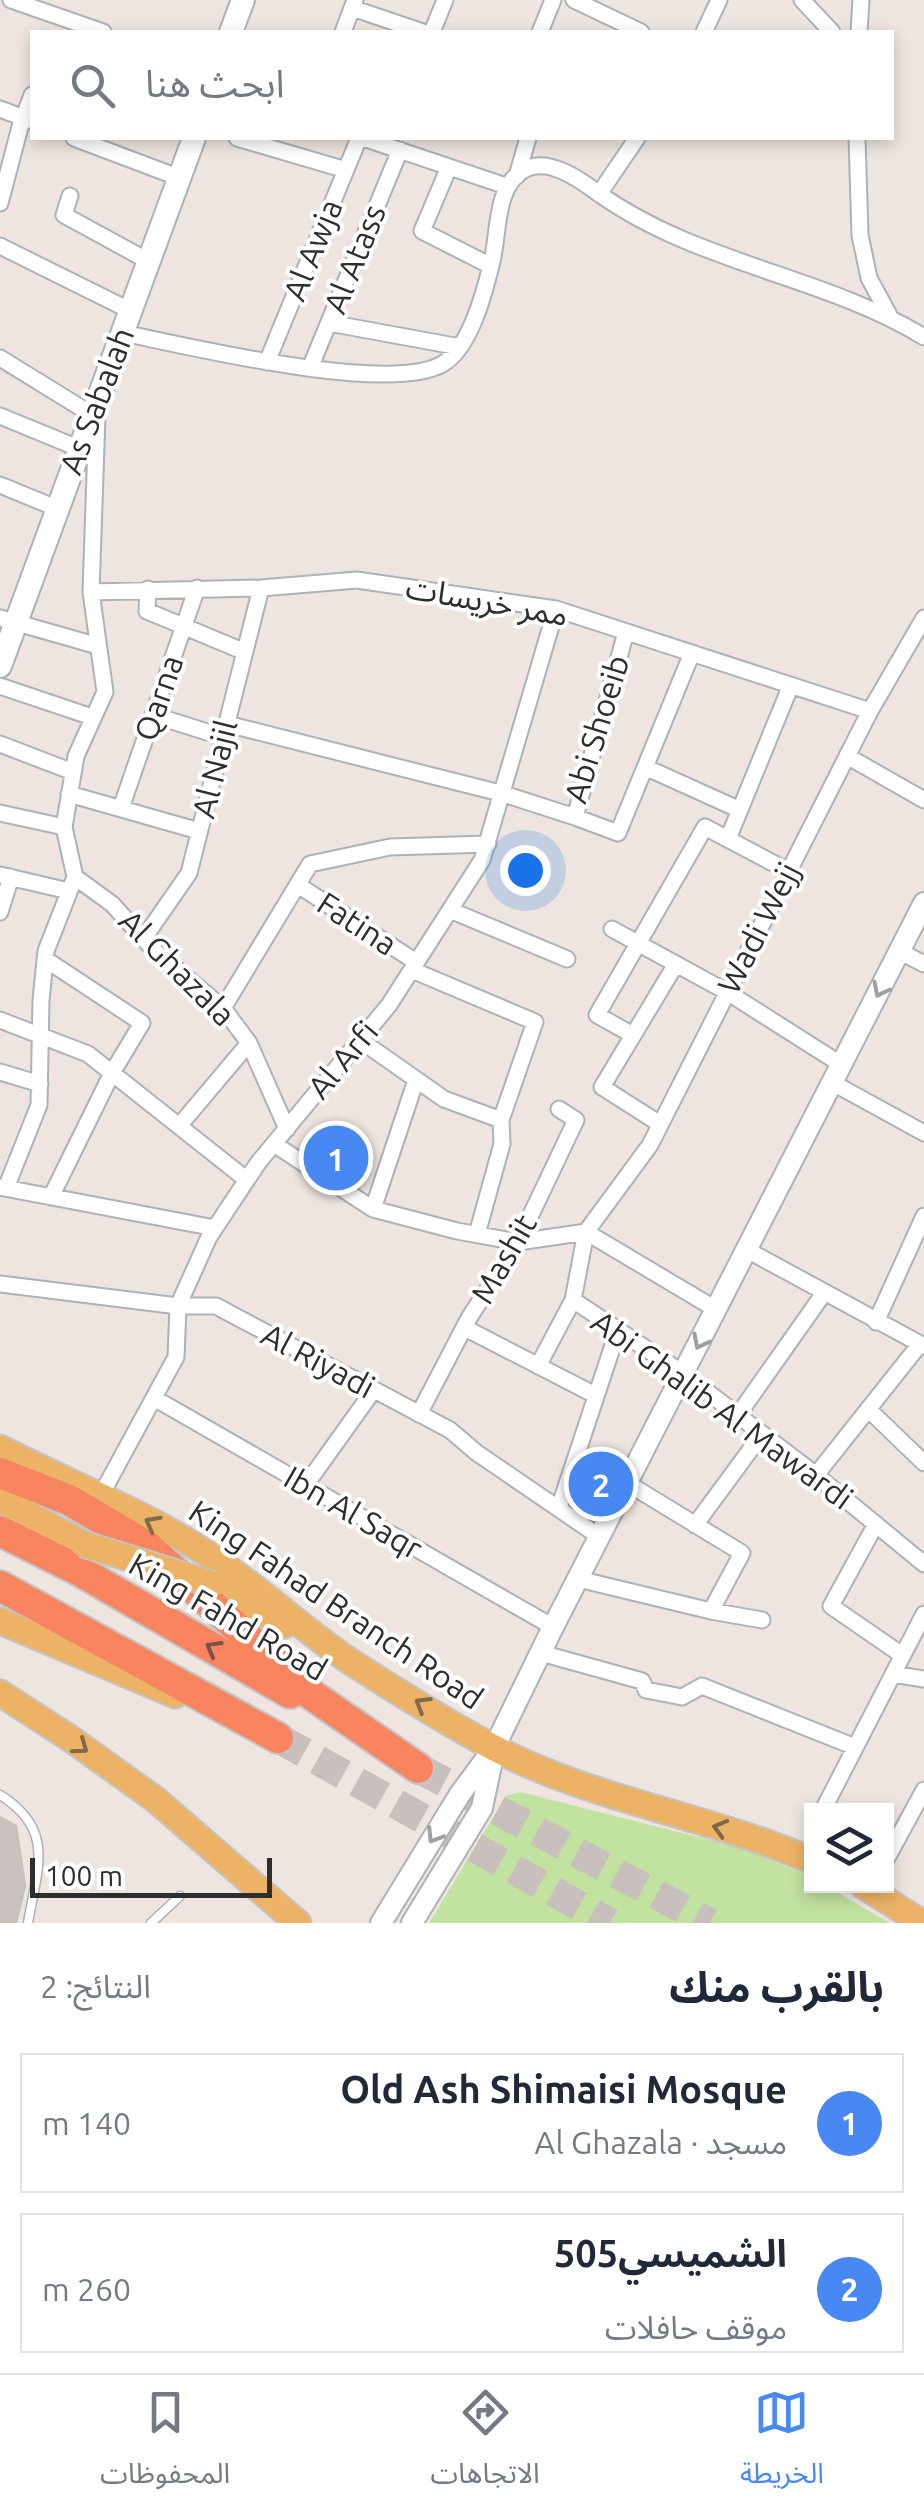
<!DOCTYPE html>
<html lang="ar">
<meta charset="utf-8">
<style>
body{margin:0;font-family:Ubuntu,"Noto Sans Arabic",sans-serif;background:#f2f2f3;color:#1f2937;direction:rtl}
.controls{position:absolute;right:30px;bottom:30px;display:grid;overflow:hidden;border-radius:0px;box-shadow:0 5px 15px #0003}
.controls button{width:90px;height:90px;display:grid;place-items:center;padding:0;border:0;border-bottom:2px solid #e0e1e3;background:#fff;color:#1f2937;font:50px sans-serif}
.scale{position:absolute;left:30px;bottom:25px;width:242px;box-sizing:border-box;padding-left:10px;border:5px solid #2d2d2d;border-top:0;font-size:28px;line-height:35px;white-space:nowrap;color:#2d2d2d;-webkit-text-stroke:8px #fff;paint-order:stroke}
.you{position:absolute;left:525px;top:870px;width:35px;height:35px;margin:-25px;border:8px solid #fff;border-radius:50%;background:#1a73e8;box-shadow:0 0 0 15px #1a73e833}
.badge{display:grid;place-items:center;width:65px;height:65px;border-radius:50%;background:#4788f3;color:#fff;font-size:32px;font-weight:700}
.pin{position:absolute;translate:-50% -50%;border:5px solid #fff;box-shadow:0 2px 10px #0006}
.list{margin:0;padding:0;list-style:none}
h2{display:flex;justify-content:space-between;align-items:center;height:130px;margin:0;padding:0 40px;font-size:42px}
h2 small{font-size:32px;font-weight:400;color:#747a83}
.list li{display:grid;grid-template-columns:65px 1fr auto;gap:30px;align-items:center;box-sizing:border-box;height:140px;margin:0 20px 20px;padding:0 20px;border:2px solid #e0e1e3;border-radius:0px}
.list b{display:block;font-size:38px;white-space:nowrap}
.list p{margin:0;font-size:32px;white-space:nowrap;color:#747a83}
.list em{font-size:32px;font-style:normal;color:#747a83}
.icon{flex:none;width:55px;height:55px;fill:none;stroke:currentColor;stroke-width:2;stroke-linecap:round;stroke-linejoin:round}
.map{position:relative;flex:none;width:924px;height:1923px;overflow:hidden;direction:ltr}
.search{position:absolute;background:#fff;box-shadow:0 5px 15px #0003;left:30px;right:30px;top:30px;height:110px;display:flex;align-items:center;gap:25px;box-sizing:border-box;padding:0 35px;border-radius:0px;color:#747a83;font-size:38px}
.sheet{height:450px;background:#fff}
nav{display:flex;justify-content:space-around;align-items:center;box-sizing:border-box;height:140px;border-top:2px solid #e0e1e3;background:#fff;font-size:28px;color:#747a83}
nav a{display:grid;justify-items:center;gap:5px}
nav .on{color:#4788f3}
.map>svg:first-child{display:block}
.green{fill:#c2e29f}
.building{fill:#c9c2bf;stroke:#c9c1b9;stroke-width:2.5}
.lines{fill:none;stroke-linecap:round;stroke-linejoin:round}
.motorway-tunnel{stroke:#c7c0bc;stroke-width:30;stroke-dasharray:30 15;stroke-linecap:butt}
.service-casing{stroke:#adb1b8;stroke-width:11}
.minor-casing{stroke:#adb1b8;stroke-width:19}
.tertiary-casing{stroke:#adb1b8;stroke-width:24}
.secondary-casing{stroke:#adb1b8;stroke-width:26}
.primary-casing{stroke:#c4c4c4;stroke-width:29}
.motorway-casing{stroke:#c4c4c4;stroke-width:34}
.service{stroke:#fff;stroke-width:8}
.minor{stroke:#fff;stroke-width:15}
.tertiary{stroke:#fff;stroke-width:20}
.secondary{stroke:#fff;stroke-width:22}
.primary{stroke:#ecb367;stroke-width:25}
.motorway{stroke:#f88560;stroke-width:30}
.primary-bridge-casing{stroke:#c4c4c4;stroke-width:29;stroke-linecap:butt}
.primary-bridge{stroke:#ecb367;stroke-width:25}
.oneway{stroke:#a0a0a0}
.oneway2{stroke:#836947}
.oneway3{stroke:#7e5041}
.labels{text-anchor:middle;stroke-width:8;stroke-linejoin:round;paint-order:stroke}
.street-label{font-size:32px;fill:#2d2d2d;stroke:#fff}
</style>
<div class="map">
<svg width="924" height="1923" viewBox="0 0 924 1923">
<rect width="100%" height="100%" fill="#eee5e0"/>
<path class="green" d="M520,1792L742,1848L811,1877L812,1886H826L890,1923H429L506,1796Z"/>
<path class="building" d="M0,1817L16,1826L25,1886L16,1923H0Z"/>
<g class="lines">
<path class="motorway-tunnel" d="M278,1738L610,1923
M418,1768L710,1923"/>
<g class="service-casing">
<path id="service" d="M0,1795C56,1830 37,1868 28,1923
M151,1923L180,1896"/>
</g>
<g class="minor-casing">
<path id="minor" d="M11,0L103,32
M574,0L641,32
M802,0L832,32
M352,8L423,32
M343,32L355,0
M432,32L445,0
M540,32L553,0
M704,32L719,0
M859,32L861,0
M0,109L29,120
M74,138L180,178
M237,138L346,170
M363,138L506,186
M857,138L860,235L869,278L889,315
M449,167L422,231L491,266
M517,176L528,138
M599,194L637,138
M70,196L64,215L150,262
M0,203L20,127L32,95
M0,246L131,311
M329,323L460,347
M123,333C187,346 393,396 444,363C471,346 485,291 492,261C499,233 495,188 522,171C546,155 579,179 598,193C697,264 822,275 924,337
M0,358L91,414
M267,362L359,138
M310,368L400,150
M0,416L78,448
M0,485L56,508
M148,589L147,611L245,652
M91,592L261,588L357,580L556,609L870,711
M0,618L98,646
M924,618L870,711L650,1145L586,1232L573,1300L684,1374L816,1475L924,1564
M0,686L92,717
M153,715L223,737
M227,724L504,794L575,817L626,632
M0,744L73,772
M847,756L924,800
M645,767L740,810
M69,794L199,831
M121,808L197,588
M0,813L64,827
M575,817L618,833L692,653
M728,839L791,685
M0,875L69,891
M75,877L112,904L156,952L223,1008L249,1043L287,1129
M298,885L416,962
M450,910L567,959
M0,912L11,877
M612,929L727,992L842,1065
M144,938L189,873L261,588
M899,951L924,964
M45,959L142,1023L112,1073L51,1197
M412,970L535,1022L501,1120L502,1144L477,1234
M223,1008L310,864L390,847L488,844
M0,1020L88,1054L247,1180
M633,1035L597,1015L705,827L788,871
M360,1040L444,1099L501,1120
M0,1072L40,1084
M833,1083L924,1133
M660,1124L602,1087L676,964
M179,1126L249,1043
M274,1144L373,1209L457,1231L518,1242L586,1232L717,1310
M0,1187L215,1228
M6,1188L39,1105L41,1000L46,951L75,877L64,827L76,756L105,692L91,592L97,417
M373,1209L416,1080
M747,1250L924,1346
M0,1284L178,1306H216L450,1430L477,1453L600,1537
M876,1322L924,1216
M465,1328L595,1395
M538,1366L573,1300
M154,1398L553,1627
M868,1409L924,1463
M419,1414L469,1318L518,1242L576,1120L559,1109
M738,1415L824,1293
M816,1475L920,1344
M627,1483L742,1553L711,1611
M305,1486L373,1391
M101,1495L176,1357L178,1306L209,1237L258,1163L389,1005L482,860L556,609
M559,1508L618,1330
M876,1524L831,1606L902,1655
M695,1525L762,1434
M578,1579L711,1611L762,1620
M541,1653L642,1681L646,1690L682,1697L702,1686L855,1747
M893,1674L924,1679
M823,1810L924,1614
M887,1858L924,1790"/>
</g>
<g class="tertiary-casing">
<path id="tertiary" d="M381,1923L460,1794L494,1748L553,1627L924,903
M412,1923L482,1808L493,1756"/>
</g>
<g class="secondary-casing">
<path id="secondary" d="M231,32L243,0
M0,666L194,138"/>
</g>
<g class="primary-casing">
<path id="primary" d="M0,1448C70,1484 144,1512 209,1555C258,1587 300,1627 348,1660C396,1691 447,1723 498,1750C596,1801 711,1816 812,1861
M0,1499L83,1544
M212,1584L285,1625
M0,1621L175,1695
M0,1693L71,1739L156,1800L298,1923
M864,1886L922,1923"/>
</g>
<g class="motorway-casing">
<path id="motorway" d="M0,1473L69,1500L147,1546L309,1693L418,1768
M0,1531L80,1571L290,1693
M0,1586L278,1738"/>
</g>
<use href="#service" class="service"/>
<use href="#minor" class="minor"/>
<use href="#tertiary" class="tertiary"/>
<use href="#secondary" class="secondary"/>
<use href="#primary" class="primary"/>
<use href="#motorway" class="motorway"/>
<g class="primary-bridge-casing">
<path id="primary-bridge" d="M83,1544L212,1584"/>
</g>
<use href="#primary-bridge" class="primary-bridge"/>
</g>
<defs><path id="oneway-chevron" d="M-2-3.5L2.5 0L-2 3.5" fill="none" stroke-width="1.6" stroke-linecap="round" stroke-linejoin="round" transform="scale(2.5)"/></defs>
<g class="oneway">
<use href="#oneway-chevron" transform="translate(880 990) rotate(117)"/>
<use href="#oneway-chevron" transform="translate(700 1342) rotate(117)"/>
<use href="#oneway-chevron" transform="translate(434 1836) rotate(122)"/>
</g>
<g class="oneway2">
<use href="#oneway-chevron" transform="translate(152 1523) rotate(-151)"/>
<use href="#oneway-chevron" transform="translate(422 1704) rotate(-149)"/>
<use href="#oneway-chevron" transform="translate(81 1747) rotate(36)"/>
<use href="#oneway-chevron" transform="translate(720 1828) rotate(-164)"/>
</g>
<use class="oneway3" href="#oneway-chevron" transform="translate(213 1648) rotate(-150)"/>
<g class="labels">
<g class="street-label">
<text transform="translate(313 250) rotate(-68)" y="11">Al Awja</text>
<text transform="translate(355 259) rotate(-68)" y="11">Al Atass</text>
<text transform="translate(97 401) rotate(-69)" y="11">As Sabalah</text>
<text transform="translate(487 601) rotate(10)" y="11">ممر خريسات</text>
<text transform="translate(159 698) rotate(-71)" y="11">Qarna</text>
<text transform="translate(597 729) rotate(-73)" y="11">Abi Shoeib</text>
<text transform="translate(215 769) rotate(-76)" y="11">Al Najil</text>
<text transform="translate(357 924) rotate(33)" y="11">Fatina</text>
<text transform="translate(759 928) rotate(-63)" y="11">Wadi Wejj</text>
<text transform="translate(177 968) rotate(45)" y="11">Al Ghazala</text>
<text transform="translate(343 1060) rotate(-50)" y="11">Al Arfi</text>
<text transform="translate(504 1259) rotate(-60)" y="11">Mashit</text>
<text transform="translate(318 1361) rotate(28)" y="11">Al Riyadi</text>
<text transform="translate(722 1410) rotate(36)" y="11">Abi Ghalib Al Mawardi</text>
<text transform="translate(353 1513) rotate(30)" y="11">Ibn Al Saqr</text>
<text transform="translate(336 1605) rotate(34)" y="11">King Fahad Branch Road</text>
<text transform="translate(228 1617) rotate(30)" y="11">King Fahd Road</text>
</g>
</g>
</svg>
<div class="controls">
<button><svg class="icon" aria-label="layers" viewBox="0 0 24 24"><path d="M12 4l9 5-9 5-9-5zM3 14l9 5 9-5"/></svg></button>
</div>
<div class="scale">100 m</div>
<div class="you"></div>
<div class="pin badge" style="left:336px;top:1158px">1</div>
<div class="pin badge" style="left:601px;top:1484px">2</div>
<div class="search"><svg class="icon" aria-label="search" viewBox="0 0 24 24"><circle cx="10" cy="10" r="6"/><path d="M15 15l6 6"/></svg>ابحث هنا</div>
</div>
<section class="sheet">
<h2>بالقرب منك<small>النتائج: 2</small></h2>
<ul class="list">
<li><span class="badge">1</span><div><b>Old Ash Shimaisi Mosque</b><p>مسجد · Al Ghazala</p></div><em>140 m</em></li>
<li><span class="badge">2</span><div><b>الشميسي505</b><p>موقف حافلات</p></div><em>260 m</em></li>
</ul>
</section>
<nav>
<a class="on"><svg class="icon" aria-label="map" viewBox="0 0 24 24"><path d="M3 6l6-2 6 2 6-2v14l-6 2-6-2-6 2zM9 4v14M15 6v14"/></svg>الخريطة</a>
<a><svg class="icon" aria-label="directions" viewBox="0 0 24 24"><path d="M12 3l9 9-9 9-9-9zM9 14v-3h6M13 9l2 2-2 2"/></svg>الاتجاهات</a>
<a><svg class="icon" aria-label="saved" viewBox="0 0 24 24"><path d="M7 4h10v16l-5-4-5 4z"/></svg>المحفوظات</a>
</nav>
